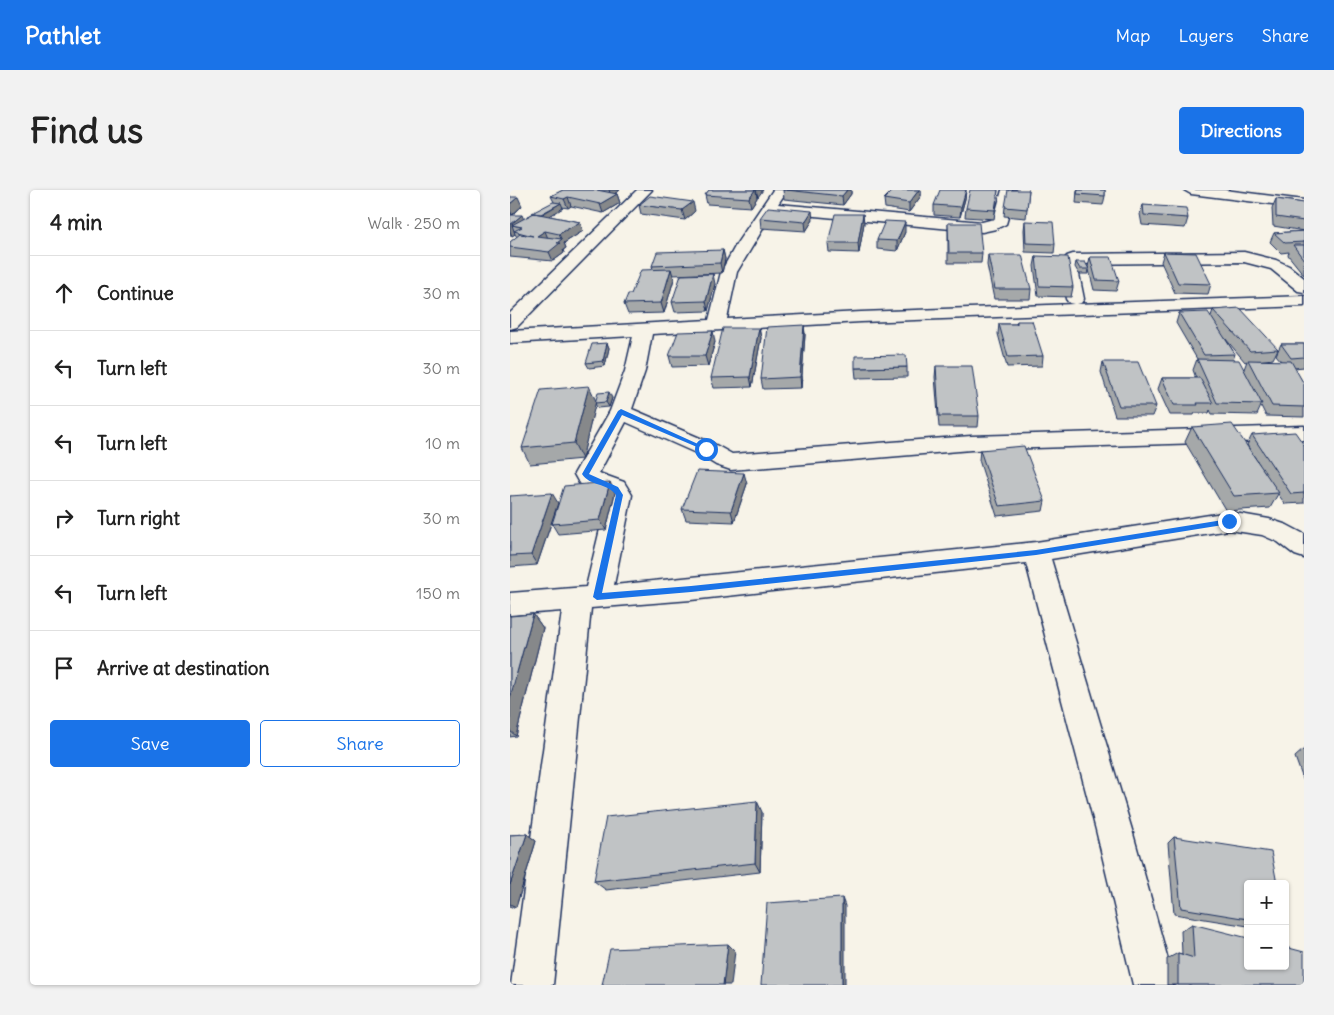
<!DOCTYPE html>
<meta charset="utf-8">
<style>
body{margin:0;font-family:Delius,sans-serif;background:#f2f2f2;color:#222}
.controls{position:absolute;right:15px;bottom:15px;display:grid;overflow:hidden;border-radius:5px;box-shadow:0 1px 4px #0004}
.controls button{width:45px;height:45px;display:grid;place-items:center;padding:0;border:0;border-bottom:1px solid #e0e0e0;background:#fff;color:#222;font:25px sans-serif}
.stop{position:absolute;width:15px;height:15px;margin:-11px;border:4px solid #1a73e8;border-radius:50%;background:#fff}
.stop.end{background:#1a73e8;border-color:#fff;box-shadow:0 1px 5px #0008}
.list{margin:0;padding:0;list-style:none}
h2{display:flex;justify-content:space-between;align-items:center;height:65px;margin:0;padding:0 20px;font-size:21px}
h2 small{font-size:16px;font-weight:400;color:#767676}
.list li{display:grid;grid-template-columns:32px 1fr auto;gap:15px;align-items:center;box-sizing:border-box;height:75px;padding:0 20px;border-top:1px solid #e0e0e0}
.list b{display:block;font-size:19px;white-space:nowrap}
.list em{font-size:16px;font-style:normal;color:#767676}
.actions{display:flex;gap:10px;padding:15px 20px}
.actions a{flex:1;padding:11px 0;border:1px solid #1a73e8;border-radius:5px;text-align:center;font-size:18px;color:#1a73e8}
.actions .main{background:#1a73e8;color:#fff}
.icon{flex:none;width:28px;height:28px;fill:none;stroke:currentColor;stroke-width:2;stroke-linecap:round;stroke-linejoin:round}
.map{position:relative;flex:none;width:794px;height:795px;overflow:hidden;border-radius:5px}
header{display:flex;align-items:center;gap:30px;box-sizing:border-box;height:70px;padding:0 25px;background:#1a73e8;color:#fff}
header strong{font-size:24px}
nav{display:flex;gap:28px;margin-inline-start:auto;font-size:18px}
.intro{display:flex;align-items:center;justify-content:space-between;box-sizing:border-box;height:120px;padding:0 30px}
h1{margin:0;font-size:35px}
.button{padding:12px 22px;border-radius:5px;background:#1a73e8;color:#fff;font-size:18px;font-weight:700}
main{display:flex;gap:30px;padding:0 30px}
aside{flex:1;background:#fff;border-radius:5px;box-shadow:0 1px 4px #0004}
.map>svg:first-child{display:block}
.lines{fill:none;stroke-linecap:round;stroke-linejoin:round}
.minor-casing{stroke:#1b2f5e;stroke-width:3}
.minor{fill:#f7f3e8;fill-rule:evenodd}
.wall{fill:#a5a8a9;stroke:#1b2f5e;fill-rule:evenodd}
.shaded-wall{fill:#86888a;stroke:#1b2f5e}
.building{fill:#c0c3c5;stroke:#1b2f5e}
.route{fill:#1a73e8}
</style>
<header>
<strong>Pathlet</strong>
<nav><a>Map</a><a>Layers</a><a>Share</a></nav>
</header>
<div class="intro"><h1>Find us</h1><a class="button">Directions</a></div>
<main>
<aside>
<h2>4 min<small>Walk · 250 m</small></h2>
<ul class="list">
<li><svg class="icon" aria-label="ahead" viewBox="0 0 24 24"><path d="M12 20V5M6 11l6-6 6 6"/></svg><div><b>Continue</b></div><em>30 m</em></li>
<li><svg class="icon" aria-label="left" viewBox="0 0 24 24"><path d="M17 20v-9H6M10 6l-5 5 5 5"/></svg><div><b>Turn left</b></div><em>30 m</em></li>
<li><svg class="icon" aria-label="left" viewBox="0 0 24 24"><path d="M17 20v-9H6M10 6l-5 5 5 5"/></svg><div><b>Turn left</b></div><em>10 m</em></li>
<li><svg class="icon" aria-label="right" viewBox="0 0 24 24"><path d="M7 20v-9h11M14 6l5 5-5 5"/></svg><div><b>Turn right</b></div><em>30 m</em></li>
<li><svg class="icon" aria-label="left" viewBox="0 0 24 24"><path d="M17 20v-9H6M10 6l-5 5 5 5"/></svg><div><b>Turn left</b></div><em>150 m</em></li>
<li><svg class="icon" aria-label="arrive" viewBox="0 0 24 24"><path d="M6 21V4h12l-3 4 3 4H6"/></svg><div><b>Arrive at destination</b></div></li>
</ul>
<div class="actions"><a class="main">Save</a><a>Share</a></div>
</aside>
<div class="map">
<svg width="794" height="795" viewBox="0 0 794 795">
<rect width="100%" height="100%" fill="#f7f3e8"/>
<filter id="ink" filterUnits="userSpaceOnUse"><feTurbulence type="fractalNoise" baseFrequency=".02" numOctaves="2"/><feDisplacementMap in="SourceGraphic" scale="10" xChannelSelector="R" yChannelSelector="G"/><feConvolveMatrix kernelMatrix="1 2 1 2 8 2 1 2 1" color-interpolation-filters="sRGB"/></filter>
<g filter="url(#ink)">
<g class="lines">
<g class="minor-casing">
<path id="minor" d="M127,0H142L7,137L0,139V123Z
M263,0H275L276,2L268,14L472,32L484,29L492,0H506L496,34L486,39L472,42L263,22L227,82L217,129L351,122L564,114L559,113L556,109L550,73L557,66L563,64L734,62L766,70L779,76L794,88V102L788,101L761,79L734,72L567,74L574,109L571,113L567,114L794,106V116L351,132L142,144L135,181L122,219L204,254L222,264L461,246L794,236V250L461,260L221,280L206,275L188,264L116,232L89,283L114,292L122,305L104,395L526,352L719,322L759,329L777,335L794,344V368L785,365L768,352L752,345L719,340L541,369L622,640L665,795H623L586,640L516,373L181,410L81,418L43,795H1L52,421L0,425V403L76,397L98,306L69,293L64,284L100,221L115,181L123,146L0,153V141L199,130L211,82L227,53Z
M674,0H715L794,10V18L681,4Z"/>
</g>
<use href="#minor" class="minor"/>
</g>
<path class="wall" d="M53,0H110L105,4H107L110,13L93,23L61,16L58,18L52,17L53,18L39,26L70,32L73,41L54,53L56,58L53,60L54,63L43,71L0,67V52L7,47L5,44L2,46H0V7L12,16L3,25L13,29L44,12L41,6Z
M199,0H253L247,6V8L241,17L197,14L195,5Z
M273,0H341V4L333,15L274,9Z
M383,0H411V6L399,22L375,18L374,9Z
M456,0L455,9L450,27L424,25V15Z
M488,0L484,29L455,27L456,18Z
M519,0L516,28L494,26L495,17Z
M567,0H595V6L593,15L566,13Z
M766,9L794,13V41L763,36L762,18Z
M129,15L185,21L175,30L131,24Z
M633,15L678,28L675,38L632,35L630,24Z
M250,28L303,30L296,41L251,38Z
M515,31L545,54L544,63L515,62L514,40Z
M354,33L349,63L319,62L318,53Z
M438,33L472,63L471,73H438Z
M794,41V85L778,65L779,62L771,63L760,52L764,43Z
M395,42L387,61L367,59V50Z
M213,60L215,69L212,83L163,85L164,89L154,123L118,124L114,114L121,104L143,79L142,76Z
M654,62L701,94L698,104L665,103L651,72Z
M478,65L521,99L520,109H484L477,75Z
M526,66L563,97L561,107L528,106L524,76Z
M580,67L609,91L606,101L584,100L579,80L578,84H569L565,77L566,72L579,78L578,77Z
M205,94L198,121L165,122L162,112Z
M703,120L768,159L763,169L747,171H771L766,165L771,154H794V177L784,178L794,194V227L756,226L751,216L747,225L702,224L700,220L699,223H685L684,225H660L648,199L652,188H686L683,180L687,169L666,133L669,123L701,126ZM715,148L735,172L737,171L734,179L723,170L725,164Z
M507,131L533,166L532,176L497,177L488,144L489,134H506Z
M294,135L295,145L291,198L253,199L251,189Z
M249,138L251,148L242,197L204,198L201,188Z
M205,152L198,176L162,177L159,166Z
M97,153L99,158L95,176L79,178L76,173Z
M593,172L646,216L642,226H605L591,182Z
M426,176L469,226L468,237H429L425,187Z
M397,177V187L346,188L345,178Z
M102,208L99,217L87,218L85,213L72,269L20,274L12,258L86,211Z
M682,237L749,274L737,255L742,245L794,255V313L775,314L768,304L760,318L716,321L675,252Z
M470,260L535,311L533,321L487,326L469,270Z
M237,294L224,332L176,330L172,319Z
M105,303L96,340L48,344L42,334Z
M0,306L48,313L27,375L0,377Z
M23,424L33,438L6,546L0,547V426Z
M794,559V592L785,567Z
M252,622L250,682L96,700L84,691Z
M17,644L26,651L6,717H0V645Z
M664,647L738,694V736L664,724L658,653Z
M682,734L794,795H657V769L668,763L672,764L671,741Z"/>
<path class="shaded-wall" d="M99,0H110L101,6Z
M245,0H246L247,8L241,17L239,8Z
M246,0H253L248,7Z
M337,0H341V4L333,15L332,6Z
M409,0H411V6L399,22V13Z
M456,0L455,9L450,27L451,17Z
M107,4L110,13L93,23L90,14Z
M8,7L12,16L2,25L0,20V14Z
M58,7L61,16L58,18L54,9Z
M183,12L185,21L175,30L172,20Z
M51,13L53,18L33,30L31,25Z
M302,21L303,30L296,41L295,32Z
M353,24L354,33L349,63L348,53Z
M12,25L16,35L12,37L2,35L5,44L2,46L0,41V35Z
M70,32L73,41L54,53L56,58L53,60L54,63L43,71L39,62L47,53L51,49L49,44Z
M395,32V42L387,61V51Z
M35,41L39,51L27,46Z
M213,60L215,69L212,83L210,73Z
M161,79L164,89L154,123L151,113Z
M203,84L205,94L198,121L196,111Z
M294,135L295,145L291,198L290,187Z
M249,138L251,148L242,197L240,187Z
M203,141L205,152L198,176L195,166Z
M97,153L99,158L95,176L93,171Z
M79,196L86,211L72,269L64,253Z
M99,202L102,208L99,217L96,212Z
M234,283L237,294L224,332L221,321Z
M100,292L105,303L96,340L90,330Z
M42,303L48,313L27,375L21,365Z
M23,424L33,438L6,546L0,541V508Z
M247,611L252,622L250,682L245,673Z
M17,644L26,651L6,717L0,714V695Z
M332,708L335,716V795H332Z
M218,754L225,761L221,795H213Z"/>
<path class="building" d="M53,0H87L107,4L90,14L58,7L54,9L41,6Z
M199,0H245L239,8L195,5Z
M276,0H337L332,6Z
M383,0H409L399,13L374,9Z
M430,0H456L451,17L424,15Z
M460,0H488L485,20L456,18Z
M498,0H519L517,19L495,17Z
M568,0H595V6L567,4Z
M140,6L183,12L172,20L129,15Z
M0,7H8L0,14Z
M766,9L794,13V31L766,27Z
M43,12L51,13L31,24L22,23Z
M633,15L676,18L678,28L634,25Z
M258,17L302,21L295,32L250,28Z
M24,23L70,32L49,44L35,41L27,46L52,49L47,53H50L39,62L0,57V52L10,44L23,46L4,41L12,37L2,35Z
M325,24H353L348,53H318Z
M0,25H12L0,35Z
M375,31L395,32L387,51L367,50Z
M515,31L543,32L545,54L516,53Z
M438,33H469L472,63H439Z
M794,41V52L775,53L764,43Z
M783,55H794V70Z
M213,60L210,73L142,76L147,62Z
M654,62L686,63L701,94L668,93Z
M478,65H512L521,99H485Z
M526,66L558,67L563,97L529,96Z
M580,67H601L609,91L586,90Z
M566,72H575L579,79H570Z
M161,79L151,113L114,114L118,104H121L131,80Z
M203,84L196,111L162,112L171,85Z
M730,118L768,159L740,161L703,120Z
M698,122L725,164L694,165L669,123Z
M507,131H522L533,166L498,167L489,134H507Z
M294,135L290,187L251,189L257,137Z
M213,138H249L240,187L201,188Z
M203,141L195,166H159L168,142Z
M97,153L93,171L76,173L82,154Z
M771,154H794V167L781,168Z
M396,165L397,177L345,178V166Z
M687,169L729,170L752,214L707,213Z
M738,170L781,171L794,194V217L762,216Z
M593,172H628L646,216H609Z
M426,176H462L469,226H429Z
M652,188H690L703,213H687L688,215H664Z
M79,196L64,253L12,258L31,200Z
M99,202L96,212L85,213L88,203Z
M722,234L769,303L724,306L682,237Z
M785,242L794,255V303L781,304L742,245Z
M514,256L535,311L489,316L470,260Z
M187,281L234,283L221,321L172,319Z
M100,292L90,330L42,334L54,296Z
M42,303L21,365L0,366V306Z
M23,424L0,508V426Z
M247,611L245,673L84,691L96,627Z
M17,644L0,695V645Z
M664,647L761,662L767,694H738V729L671,718Z
M332,708V795H251L257,713Z
M682,734L738,748V776H775V757L794,762V795H668V763L684,768Z
M218,754L213,795H92L100,759Z"/>
</g>
<path class="route" d="M111,219L199,259L194,260L112,225L79,284L108,297L113,305L92,403L181,396L526,360L719,329L722,331L719,334L526,365L181,402L87,410L83,407L106,305C98,293 79,296 72,284L108,221Z"/>
</svg>
<div class="controls">
<button>+</button>
<button>−</button>
</div>
<div class="stop" style="left:196px;top:259px"></div>
<div class="stop end" style="left:719px;top:331px"></div>
</div>
</main>
